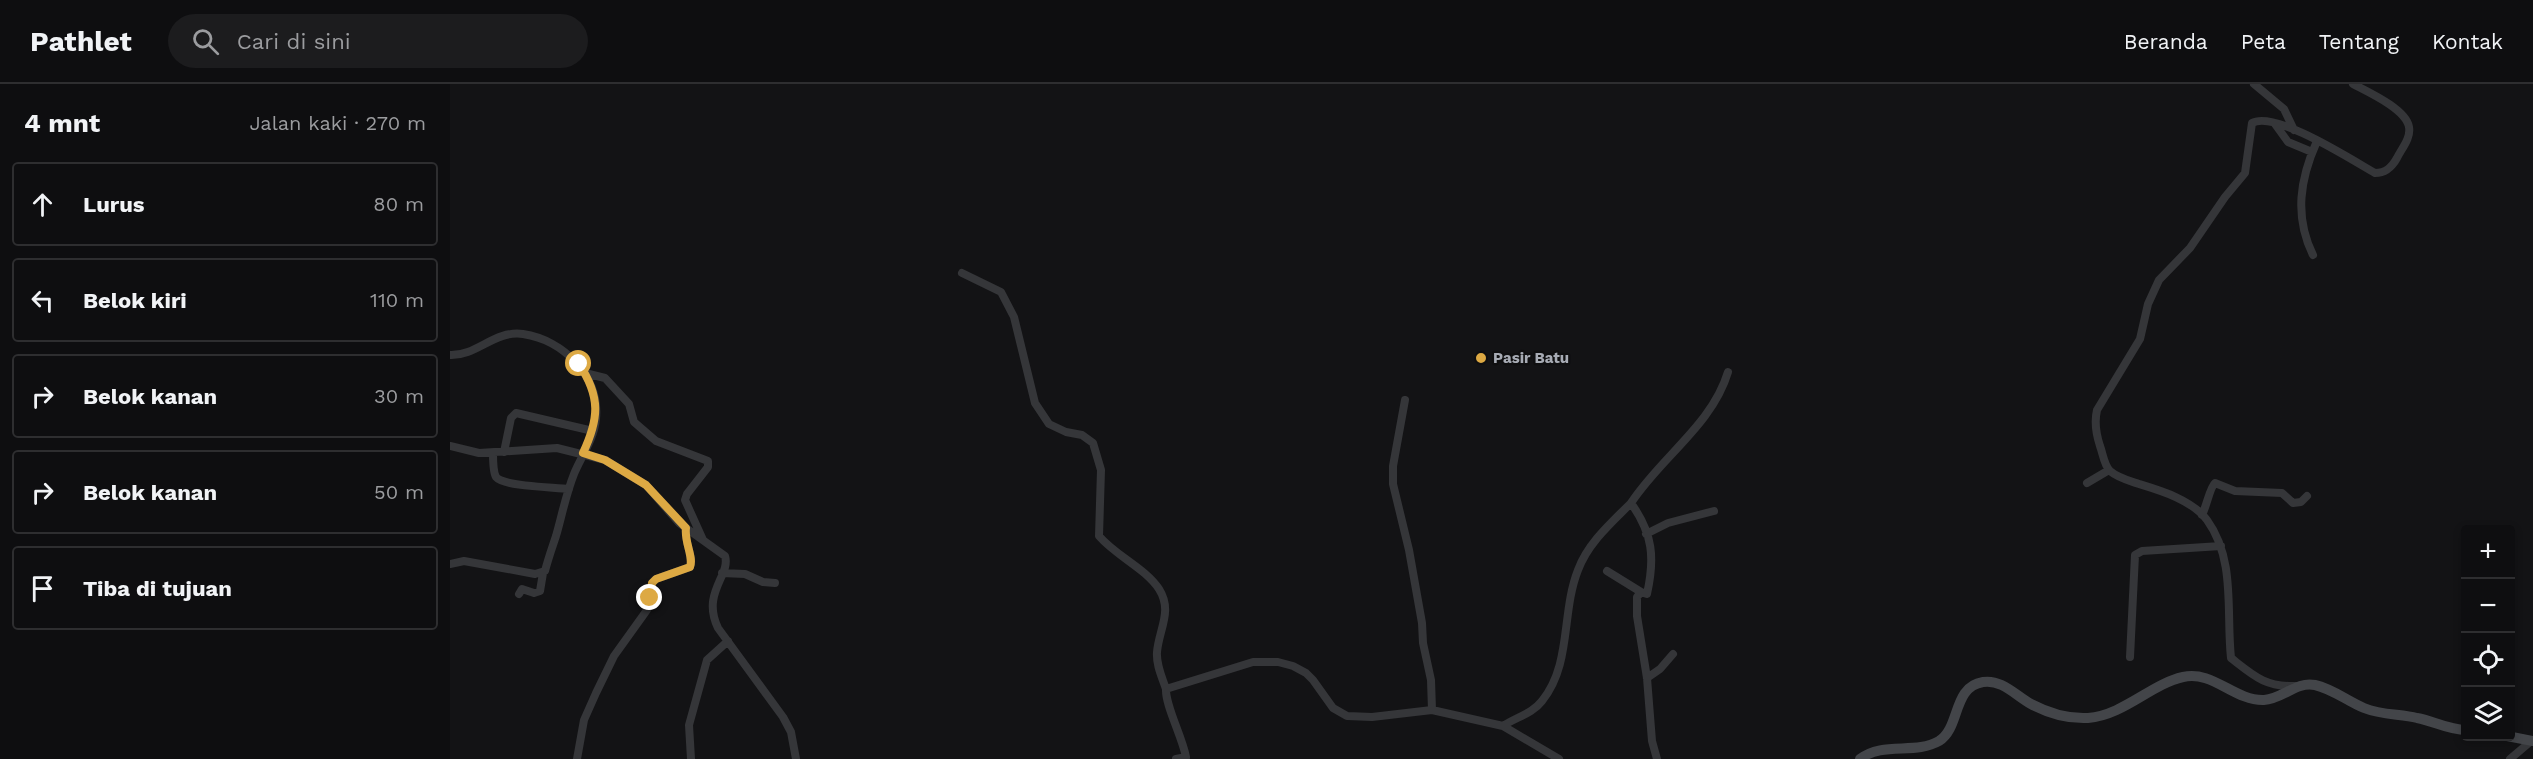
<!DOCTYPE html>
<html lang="id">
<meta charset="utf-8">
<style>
body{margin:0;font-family:"Work Sans",sans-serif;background:#1c1c1e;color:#f1f3f6}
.controls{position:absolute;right:18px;bottom:18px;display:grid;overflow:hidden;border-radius:6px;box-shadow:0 3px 9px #0003}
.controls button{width:54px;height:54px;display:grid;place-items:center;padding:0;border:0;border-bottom:2px solid #2e2e30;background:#0e0e10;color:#f1f3f6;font:30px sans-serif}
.stop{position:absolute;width:18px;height:18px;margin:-14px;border:4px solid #dda943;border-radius:50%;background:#fff}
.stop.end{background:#dda943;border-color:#fff;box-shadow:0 2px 6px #0008}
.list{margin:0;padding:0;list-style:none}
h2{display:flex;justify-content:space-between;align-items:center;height:78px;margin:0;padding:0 24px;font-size:26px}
h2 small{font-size:20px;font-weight:400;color:#9b9c9f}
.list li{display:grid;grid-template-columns:39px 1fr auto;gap:18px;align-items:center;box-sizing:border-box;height:84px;margin:0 12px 12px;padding:0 12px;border:2px solid #2e2e30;border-radius:6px}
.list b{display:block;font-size:22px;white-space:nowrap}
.list em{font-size:20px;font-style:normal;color:#9b9c9f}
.icon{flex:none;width:33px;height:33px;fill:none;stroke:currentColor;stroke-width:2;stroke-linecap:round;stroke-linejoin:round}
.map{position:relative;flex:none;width:2083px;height:675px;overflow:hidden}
header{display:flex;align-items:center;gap:36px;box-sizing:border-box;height:84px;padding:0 30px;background:#0e0e10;border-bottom:2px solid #2e2e30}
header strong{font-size:28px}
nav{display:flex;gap:33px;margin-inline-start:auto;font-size:21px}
.search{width:420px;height:54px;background:#1c1c1e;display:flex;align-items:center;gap:15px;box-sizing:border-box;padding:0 21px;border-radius:33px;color:#9b9c9f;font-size:22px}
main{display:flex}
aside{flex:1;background:#0e0e10}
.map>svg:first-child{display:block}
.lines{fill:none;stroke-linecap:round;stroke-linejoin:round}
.minor{stroke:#353639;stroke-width:8}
.secondary{stroke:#434549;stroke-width:10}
.route{stroke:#dda943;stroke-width:8}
.poi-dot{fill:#dda943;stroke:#0f0f10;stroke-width:2}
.labels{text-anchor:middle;stroke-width:4.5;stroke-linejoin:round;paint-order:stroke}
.poi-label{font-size:15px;font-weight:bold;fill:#a7abb4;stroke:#0f0f10;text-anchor:start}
</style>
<header>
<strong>Pathlet</strong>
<div class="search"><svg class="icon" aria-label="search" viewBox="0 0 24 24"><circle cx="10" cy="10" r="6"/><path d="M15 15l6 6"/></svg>Cari di sini</div>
<nav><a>Beranda</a><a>Peta</a><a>Tentang</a><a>Kontak</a></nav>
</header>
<main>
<aside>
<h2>4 mnt<small>Jalan kaki · 270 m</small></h2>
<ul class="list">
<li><svg class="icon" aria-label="ahead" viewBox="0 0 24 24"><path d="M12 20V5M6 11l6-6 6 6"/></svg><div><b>Lurus</b></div><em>80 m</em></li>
<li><svg class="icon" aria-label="left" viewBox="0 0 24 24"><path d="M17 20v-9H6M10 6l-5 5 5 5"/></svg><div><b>Belok kiri</b></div><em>110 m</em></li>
<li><svg class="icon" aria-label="right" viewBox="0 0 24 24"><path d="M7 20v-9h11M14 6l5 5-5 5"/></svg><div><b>Belok kanan</b></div><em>30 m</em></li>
<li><svg class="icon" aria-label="right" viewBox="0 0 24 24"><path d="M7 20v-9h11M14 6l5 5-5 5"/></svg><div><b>Belok kanan</b></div><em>50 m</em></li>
<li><svg class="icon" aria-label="arrive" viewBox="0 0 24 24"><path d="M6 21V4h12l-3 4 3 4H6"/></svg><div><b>Tiba di tujuan</b></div></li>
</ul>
</aside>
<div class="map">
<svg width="2083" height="675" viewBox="0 0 2083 675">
<rect width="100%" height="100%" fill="#131315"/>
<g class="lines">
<path class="minor" d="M1804,0L1834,25L1844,46
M1825,40L1838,58L1862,68
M1863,171C1844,132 1850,95 1867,57
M512,189L551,208L564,233L585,319L599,340L616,348L632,351L643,359L651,386L649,452C666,472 695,484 709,505C723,527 709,545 707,568C706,581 712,593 716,605
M0,271C27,272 44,246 73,250C114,256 150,293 146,335C144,355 131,373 124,390C116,410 112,431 106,452C102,464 98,475 95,487L85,490L14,477L0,480
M135,289L155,294L179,320L184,338L206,357L258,377V383L237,410L235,416L253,456
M955,316L943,382V400L959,466L972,539L973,559L981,596L982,626
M0,362L29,369L107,364L155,376L196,401L229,439L275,472C281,491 251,509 268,544L333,633L341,648L346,675
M54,368L61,334L66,329L143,347
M43,369C43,375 43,388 46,393C54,403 105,403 119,405
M1637,399L1659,386
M1752,431C1757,421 1760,403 1765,399L1785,407L1832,409L1843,419L1851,418L1857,412
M1196,450L1218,439L1264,427
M1157,487L1191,508
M272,489L295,490L313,498L325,499
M69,510L72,505L84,509L90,507L93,489
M1680,573L1685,471L1692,467L1771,462
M1197,594L1210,585L1223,570
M1846,602C1815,603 1804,592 1781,574C1776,528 1786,476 1757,436C1742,416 1712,407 1689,400C1680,397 1668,394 1660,387C1654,381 1653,370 1650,362C1646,350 1644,339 1647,326L1690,255L1698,220L1709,196L1740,164L1775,113L1795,89L1802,39C1825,26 1902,76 1925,89C1936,89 1942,83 1947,74C1952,64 1961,54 1959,43C1956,25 1918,8 1903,0
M1053,642C1066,633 1082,630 1092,617C1122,580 1111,529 1128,486C1138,459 1161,439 1181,419
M127,675L134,636L146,609L164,572L197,526L202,499L206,495L240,483C244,473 234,458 236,444
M241,675L239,641L257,576L278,557
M726,675L736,673C732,652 715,621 716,605L803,578H828L843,582L856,589L863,596L883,624L897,632L922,633L982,626L1053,642L1109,675
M1207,675L1202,657L1197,594L1187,532V513L1191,508L1197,510C1205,474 1203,450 1181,419C1211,373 1262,341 1278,288
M2060,675L2080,658"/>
<path class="secondary" d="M2057,652L2083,657
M1410,675C1433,657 1465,671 1489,657C1511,643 1502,603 1533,598C1552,595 1566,612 1581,620C1598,629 1618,635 1638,634C1674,631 1701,600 1733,593C1763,586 1784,617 1814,616C1833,615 1846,597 1865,601C1883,605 1897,617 1914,624C1931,631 1950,630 1967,634C1984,637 1998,646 2016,646"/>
</g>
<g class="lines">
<path class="route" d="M129,280C151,313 149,335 133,369L155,376L196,401L236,444C234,458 244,473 240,483L206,495L202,499L200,514"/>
</g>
<circle class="poi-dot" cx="1031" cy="274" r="6"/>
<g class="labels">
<g class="poi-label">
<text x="1043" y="279">Pasir Batu</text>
</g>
</g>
</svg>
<div class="controls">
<button>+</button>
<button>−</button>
<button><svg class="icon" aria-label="locate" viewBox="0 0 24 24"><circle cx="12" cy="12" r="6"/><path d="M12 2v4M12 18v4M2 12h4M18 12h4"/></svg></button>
<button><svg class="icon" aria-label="layers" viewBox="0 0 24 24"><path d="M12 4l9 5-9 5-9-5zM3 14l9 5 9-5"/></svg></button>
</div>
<div class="stop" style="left:129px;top:280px"></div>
<div class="stop end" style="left:200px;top:514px"></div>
</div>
</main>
